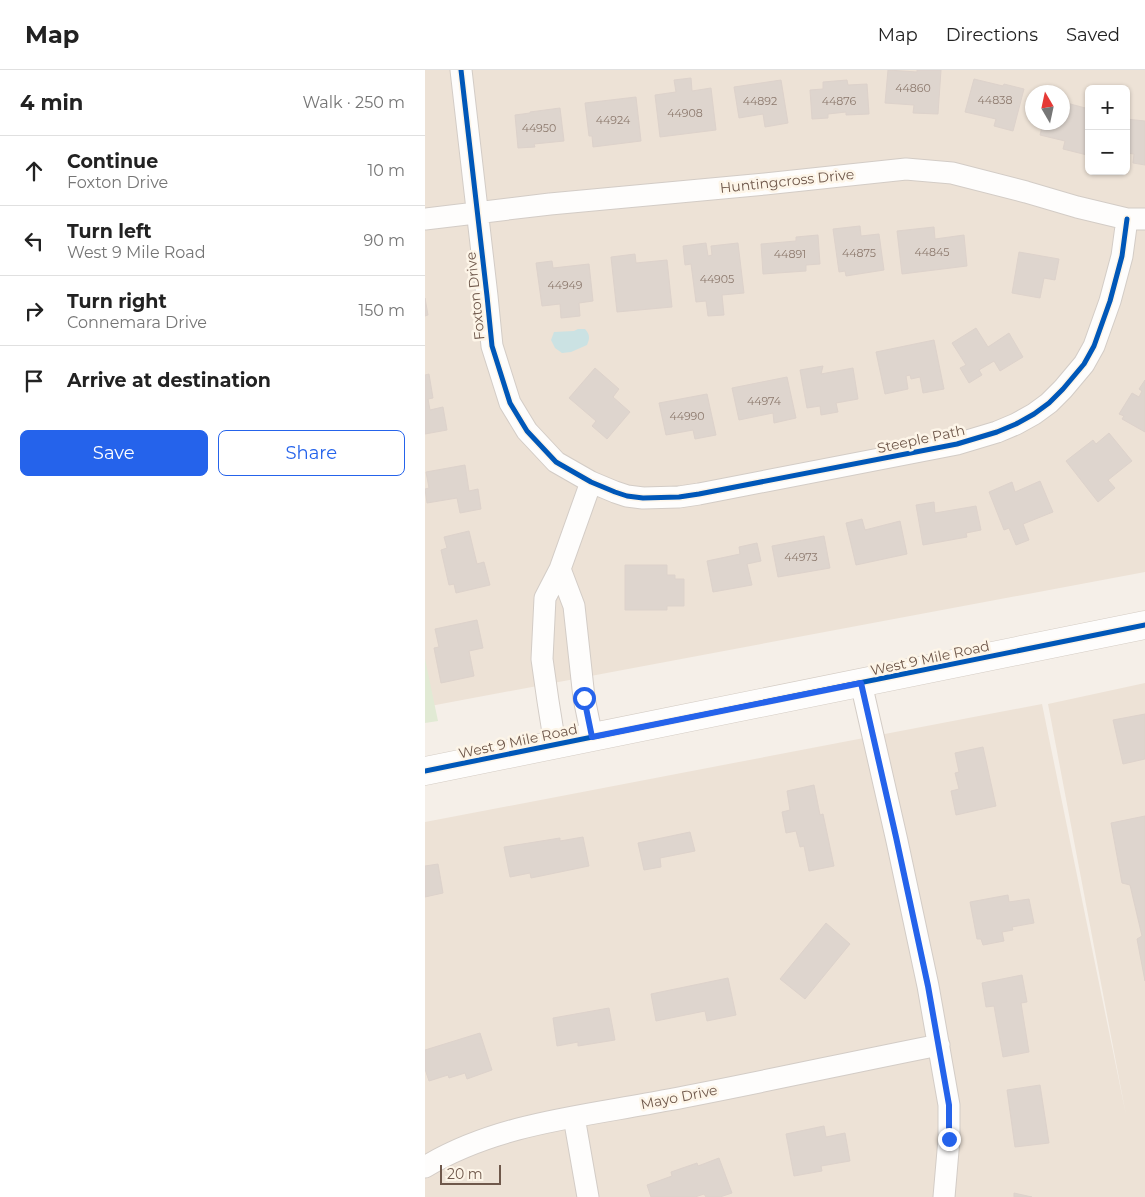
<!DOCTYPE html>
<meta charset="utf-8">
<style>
body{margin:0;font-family:Montserrat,sans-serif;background:#f2f2f2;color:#222}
.controls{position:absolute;right:15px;top:15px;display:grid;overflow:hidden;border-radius:8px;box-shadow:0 1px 4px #0004}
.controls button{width:45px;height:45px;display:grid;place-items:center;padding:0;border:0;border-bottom:1px solid #e0e0e0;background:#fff;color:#222;font:25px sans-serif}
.compass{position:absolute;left:600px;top:15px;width:45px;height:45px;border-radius:50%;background:#fff;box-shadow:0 1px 4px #0004;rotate:351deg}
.scale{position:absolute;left:15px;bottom:12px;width:61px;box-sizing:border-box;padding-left:5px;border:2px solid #6f584b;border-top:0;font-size:14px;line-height:18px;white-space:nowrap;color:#6f584b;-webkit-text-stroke:4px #fdf5e8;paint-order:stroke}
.stop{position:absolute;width:15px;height:15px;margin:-11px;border:4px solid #2563eb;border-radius:50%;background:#fff}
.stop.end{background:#2563eb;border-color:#fff;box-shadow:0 1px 5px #0008}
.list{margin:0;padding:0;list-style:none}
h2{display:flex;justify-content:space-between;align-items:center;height:65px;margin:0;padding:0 20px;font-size:21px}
h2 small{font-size:16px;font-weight:400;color:#767676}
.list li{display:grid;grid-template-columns:32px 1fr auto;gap:15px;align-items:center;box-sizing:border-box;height:70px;padding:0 20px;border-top:1px solid #e0e0e0}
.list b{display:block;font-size:19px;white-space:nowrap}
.list p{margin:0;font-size:16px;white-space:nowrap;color:#767676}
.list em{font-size:16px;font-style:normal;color:#767676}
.actions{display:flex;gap:10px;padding:15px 20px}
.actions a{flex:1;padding:11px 0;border:1px solid #2563eb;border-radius:8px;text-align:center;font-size:18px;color:#2563eb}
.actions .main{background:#2563eb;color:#fff}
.icon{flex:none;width:28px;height:28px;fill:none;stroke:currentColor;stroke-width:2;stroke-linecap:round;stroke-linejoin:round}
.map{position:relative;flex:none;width:720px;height:1127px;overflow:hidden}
header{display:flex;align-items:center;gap:30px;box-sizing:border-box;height:70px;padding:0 25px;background:#fff;border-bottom:1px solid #e0e0e0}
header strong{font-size:24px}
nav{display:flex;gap:28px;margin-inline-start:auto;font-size:18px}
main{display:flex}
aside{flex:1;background:#fff}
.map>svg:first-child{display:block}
.residential{fill:#ede2d6;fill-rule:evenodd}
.green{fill:#e1ead4}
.water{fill:#cbe2e3}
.building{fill:#ded5ce;stroke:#ddd2cb}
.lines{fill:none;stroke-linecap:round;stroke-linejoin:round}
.street-casing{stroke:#d3ccc6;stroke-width:23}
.secondary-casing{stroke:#d4ccc4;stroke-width:29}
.street{stroke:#fefdfc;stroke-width:21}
.secondary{stroke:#fefdfc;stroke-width:28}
.cycleway-casing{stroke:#fdf5e8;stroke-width:8}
.cycleway{stroke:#0057b8;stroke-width:5}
.route{stroke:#2563eb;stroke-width:6}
.labels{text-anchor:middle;stroke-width:5;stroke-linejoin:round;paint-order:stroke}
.number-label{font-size:11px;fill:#8d7a6e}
.street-label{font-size:14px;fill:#6f584b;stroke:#fdf5e8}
</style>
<header>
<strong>Map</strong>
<nav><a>Map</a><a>Directions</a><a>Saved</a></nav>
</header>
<main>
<aside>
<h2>4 min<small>Walk · 250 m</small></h2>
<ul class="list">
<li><svg class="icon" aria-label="ahead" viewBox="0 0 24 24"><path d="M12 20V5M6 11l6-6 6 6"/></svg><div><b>Continue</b><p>Foxton Drive</p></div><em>10 m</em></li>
<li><svg class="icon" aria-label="left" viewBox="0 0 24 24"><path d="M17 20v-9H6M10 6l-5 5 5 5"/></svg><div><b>Turn left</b><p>West 9 Mile Road</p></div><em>90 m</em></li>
<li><svg class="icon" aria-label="right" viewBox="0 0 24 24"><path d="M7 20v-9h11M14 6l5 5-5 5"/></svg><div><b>Turn right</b><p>Connemara Drive</p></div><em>150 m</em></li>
<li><svg class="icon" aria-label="arrive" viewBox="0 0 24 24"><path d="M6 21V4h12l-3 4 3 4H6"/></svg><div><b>Arrive at destination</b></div></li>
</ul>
<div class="actions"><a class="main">Save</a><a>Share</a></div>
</aside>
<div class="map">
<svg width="720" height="1127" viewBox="0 0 720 1127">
<rect width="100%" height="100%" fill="#f5efe8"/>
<path class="residential" d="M0,0H720V502L0,637ZM664,19H701V101H664ZM608,22H638V52H608Z
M720,613V1127H0V752L617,634L701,1045L623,634Z"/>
<path class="green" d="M0,589L13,651L0,653Z"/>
<path class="water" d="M153,259H160C165,265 165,268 162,275L146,282L137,283L130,278L126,270L129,262L149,261Z"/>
<path class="building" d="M463,0L492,2V0H516L513,44L488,43L489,35L460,33Z
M266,8L267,21L286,18L291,60L235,67L230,25L251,22L249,10Z
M549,9L578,16L579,14L599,19L588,61L569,56L571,49L540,42Z
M356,10L363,53L340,57L338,44L314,48L309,17Z
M422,10L423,15L442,14L444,44L421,45V42L403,44V48L387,49L385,20L398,19V12Z
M211,27L216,71L168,77L167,66H164L160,33Z
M638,32L664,39V80L662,85L638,79L640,71L615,65L617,57L611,56L612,52H638Z
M135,38L139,71L109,74L110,77L93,78L90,45L105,43V42Z
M701,49L720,51V95L708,93L709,84L701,83Z
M435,156L436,166L454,164L459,200L421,206L420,201L414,202L408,159Z
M509,157L510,169L539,165L542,196L477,204L472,161Z
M393,165L395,194L381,195V201L338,204L336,174L371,171V167Z
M281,173L283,186L287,185L286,176L313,173L319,223L297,225L299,245L283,246L281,231L271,232L266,194L260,195L258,176Z
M594,182L634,189L630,210L619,208L615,228L587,223Z
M210,184L211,193L242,190L247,237L192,242L186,187Z
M127,191L128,198L164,194L168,231L154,233L155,246L136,248L135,234L117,236L111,193Z
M0,228L3,245L0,246Z
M551,258L563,277L584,263L598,287L575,301L569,291L554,300L557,305L544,313L535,298L541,295L527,273Z
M509,270L519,319L498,323L495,307L486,309L485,305L481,306L483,319L460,324L451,282Z
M398,296L396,304L428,298L433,329L411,333L413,342L396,345L395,336L382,338L375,300Z
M170,298L194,319L188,327L205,342L182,369L167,356L171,351L144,328Z
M4,304L8,328L3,329L5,340L18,337L22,360L0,364V305Z
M362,307L371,348L349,353L348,343L314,350L307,318Z
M720,310V362L697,349L699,346L694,344L707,323L714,327L717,321L714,319Z
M282,324L291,365L270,369L268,360L241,365L234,333Z
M684,363L707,391L683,410L690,418L673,432L641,391L668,370L671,374Z
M40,395L44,421L53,419L56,439L35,443L32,428L2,433L0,419L4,418L1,402Z
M615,411L628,442L598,454L604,470L591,475L584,458L579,460L564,422L587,412L590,422Z
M509,432L510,443L551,436L556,460L541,463L542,467L498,475L491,435Z
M437,449L440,460L475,451L482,484L431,495L421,453Z
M44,461L52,494L59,492L65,515L31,523L29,514L24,515L16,480L22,478L19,467Z
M399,466L405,498L353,507L347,476Z
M332,473L336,491L322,494L327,515L288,522L282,491L315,484L314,477Z
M200,495H242V505H250V509H259V536H242V540H200Z
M52,550L58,578L44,581L49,606L16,613L9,578L14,577L10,559Z
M720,644V689L698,694L688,650Z
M558,677L571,736L531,745L526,721L534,719L530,703L534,702L530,683Z
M389,715L395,745L398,744L409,796L384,801L379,776L375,777L371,761L361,763L357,742L365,740L362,721Z
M720,746V911L712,869L717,866L705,815L697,813L686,753Z
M265,762L270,781L235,788L236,797L219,800L213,773Z
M158,767L164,796L106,808L105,803L85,807L79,777L135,768V771Z
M13,794L18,823L0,827V796Z
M583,825L584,832L604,829L609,853L587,857L588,860L577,862L579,871L558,875L556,869H552L545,832Z
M401,853L425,874L380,929L355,909Z
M597,905L602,932L596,933L604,982L578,987L569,936L561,937L557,913Z
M303,908L311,945L282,951L280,941L231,951L226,924Z
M184,938L190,970L153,976V972L132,976L128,948Z
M55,963L67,1000L42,1009L40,1003L24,1008L23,1005L4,1011L0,999V980Z
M615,1015L624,1073L590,1077L582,1020Z
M399,1056L401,1067L420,1063L425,1091L396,1096L397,1101L369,1106L361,1064Z
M294,1088L307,1123L295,1127H281L279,1124L270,1127H226L222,1115L247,1106L246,1102L272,1093L273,1096Z
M589,1123L607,1127H589Z"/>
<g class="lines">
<g class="street-casing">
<path id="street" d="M36,0L62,226L67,276L85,333L102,361L131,392L166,412L190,422L202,426L218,428L254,427L274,424L532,374L572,362L591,354L609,344L624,333L638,319L659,294L669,276L685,231L697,186L702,149
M0,149L125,134L340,114L481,99L527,103L601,122L652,137L702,149H720
M135,499L149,536L159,628L167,667
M436,613L472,771L503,916L524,1035V1069L519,1127
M130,675L123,631L117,589L120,528L135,499L166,412
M149,1047L163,1127
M0,1097C72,1053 161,1046 243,1030C333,1013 423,993 514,975"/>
</g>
<g class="secondary-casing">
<path id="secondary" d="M0,701L720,555"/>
</g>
<use href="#street" class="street"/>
<use href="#secondary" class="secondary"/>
<g class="cycleway-casing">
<path id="cycleway" d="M36,0L62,226L67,276L85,333L102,361L131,392L166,412L190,422L202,426L218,428L254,427L274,424L532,374L572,362L591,354L609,344L624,333L638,319L659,294L669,276L685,231L697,186L702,149
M0,701L720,555"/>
</g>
<use href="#cycleway" class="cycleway"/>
</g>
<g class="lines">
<path class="route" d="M159,628L167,667L436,613L471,767L503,916L524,1035V1069"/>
</g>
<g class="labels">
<g class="number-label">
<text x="488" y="22">44860</text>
<text x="570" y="34">44838</text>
<text x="335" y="35">44892</text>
<text x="414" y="35">44876</text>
<text x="260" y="47">44908</text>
<text x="188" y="54">44924</text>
<text x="114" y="62">44950</text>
<text x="507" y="186">44845</text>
<text x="434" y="187">44875</text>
<text x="365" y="188">44891</text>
<text x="292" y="213">44905</text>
<text x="140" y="219">44949</text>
<text x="339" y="335">44974</text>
<text x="262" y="350">44990</text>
<text x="376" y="491">44973</text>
</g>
<g class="street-label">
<text transform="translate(362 111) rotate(-6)" y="5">Huntingcross Drive</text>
<text transform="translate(50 226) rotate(-96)" y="5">Foxton Drive</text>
<text transform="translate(496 369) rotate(-12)" y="5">Steeple Path</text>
<text transform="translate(505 588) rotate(-12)" y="5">West 9 Mile Road</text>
<text transform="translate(93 671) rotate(-12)" y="5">West 9 Mile Road</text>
<text transform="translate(254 1027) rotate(-11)" y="5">Mayo Drive</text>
</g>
</g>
</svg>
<div class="controls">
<button>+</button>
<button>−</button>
</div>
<svg class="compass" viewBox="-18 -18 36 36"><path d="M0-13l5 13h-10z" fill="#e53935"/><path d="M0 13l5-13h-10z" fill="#767676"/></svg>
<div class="scale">20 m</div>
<div class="stop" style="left:159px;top:628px"></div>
<div class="stop end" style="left:524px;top:1069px"></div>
</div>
</main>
